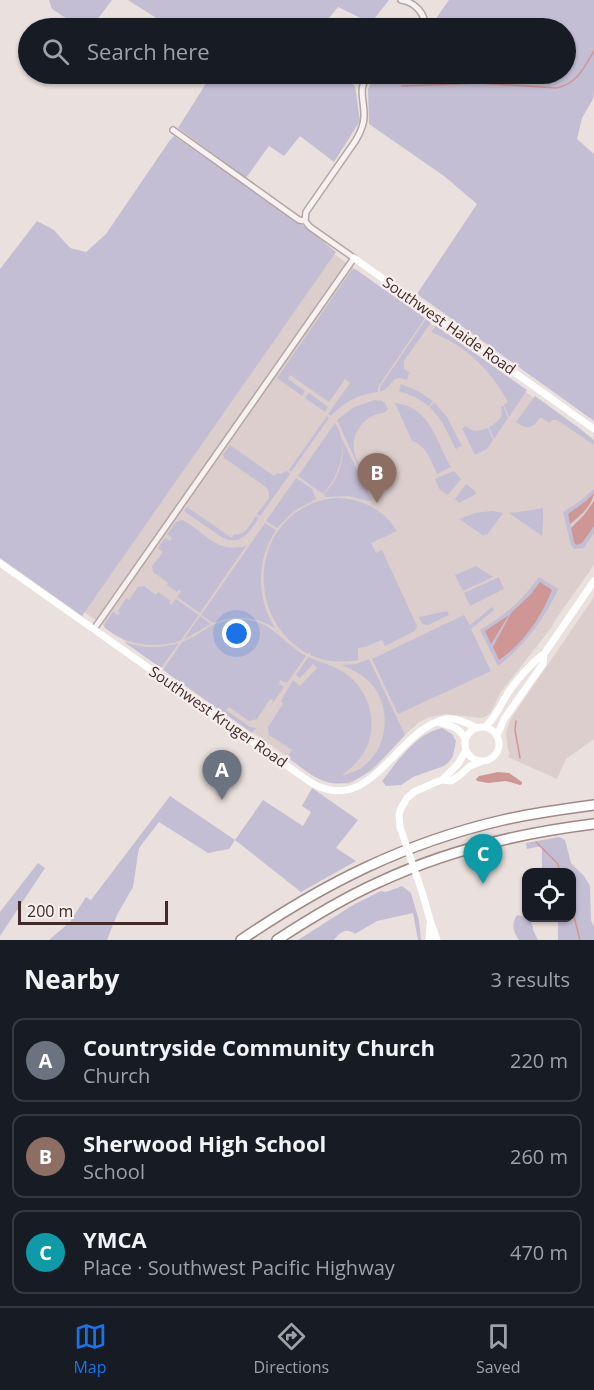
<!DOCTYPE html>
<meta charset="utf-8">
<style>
body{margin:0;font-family:"Open Sans",sans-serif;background:#20242c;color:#f1f3f6}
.controls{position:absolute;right:18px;bottom:18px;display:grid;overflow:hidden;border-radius:12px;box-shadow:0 2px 4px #0004}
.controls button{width:54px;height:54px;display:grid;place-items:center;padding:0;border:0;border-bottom:2px solid #363941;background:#171b24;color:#f1f3f6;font:30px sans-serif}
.scale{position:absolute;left:18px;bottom:15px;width:150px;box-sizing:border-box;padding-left:6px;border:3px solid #422a26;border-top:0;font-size:16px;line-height:21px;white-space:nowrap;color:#422a26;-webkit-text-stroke:4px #f7efee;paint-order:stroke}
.you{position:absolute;left:237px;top:634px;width:21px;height:21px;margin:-15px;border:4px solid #fff;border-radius:50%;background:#1a73e8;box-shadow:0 0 0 9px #1a73e833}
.badge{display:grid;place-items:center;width:39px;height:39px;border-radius:50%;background:#1a73e8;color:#fff;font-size:20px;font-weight:700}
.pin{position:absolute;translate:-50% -50px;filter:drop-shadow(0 2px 3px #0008)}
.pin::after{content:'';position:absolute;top:32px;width:21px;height:18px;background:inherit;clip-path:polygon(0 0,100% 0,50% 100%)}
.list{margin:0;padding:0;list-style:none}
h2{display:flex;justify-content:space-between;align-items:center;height:78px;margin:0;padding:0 24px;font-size:26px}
h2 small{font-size:20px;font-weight:400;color:#9ea1a6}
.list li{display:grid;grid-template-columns:39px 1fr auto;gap:18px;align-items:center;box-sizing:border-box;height:84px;margin:0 12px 12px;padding:0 12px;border:2px solid #363941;border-radius:12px}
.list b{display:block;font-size:22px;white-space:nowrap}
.list p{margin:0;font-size:20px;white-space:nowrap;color:#9ea1a6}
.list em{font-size:20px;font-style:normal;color:#9ea1a6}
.icon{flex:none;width:33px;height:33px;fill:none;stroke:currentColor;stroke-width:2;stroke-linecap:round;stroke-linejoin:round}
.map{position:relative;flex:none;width:594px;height:940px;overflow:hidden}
.search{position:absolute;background:#171b24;box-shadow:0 2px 4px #0004;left:18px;right:18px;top:18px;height:66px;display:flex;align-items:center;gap:15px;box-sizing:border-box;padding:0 21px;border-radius:33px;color:#9ea1a6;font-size:22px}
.sheet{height:366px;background:#171b24}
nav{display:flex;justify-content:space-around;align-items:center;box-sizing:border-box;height:84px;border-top:2px solid #363941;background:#171b24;font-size:16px;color:#9ea1a6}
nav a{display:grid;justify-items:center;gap:3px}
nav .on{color:#1a73e8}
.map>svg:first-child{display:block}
.built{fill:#dccecc}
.green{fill:#c4bed4}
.water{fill:#ce9795}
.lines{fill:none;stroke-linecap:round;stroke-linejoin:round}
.stream{stroke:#ce9795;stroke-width:1.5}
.street-casing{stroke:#b4a6a3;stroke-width:8}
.highway-casing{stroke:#a28884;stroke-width:12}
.street{stroke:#f7f2f1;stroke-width:5}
.secondary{stroke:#fff;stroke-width:7}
.highway{stroke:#fff;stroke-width:9}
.labels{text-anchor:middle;stroke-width:4.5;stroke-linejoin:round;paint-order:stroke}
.street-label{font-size:15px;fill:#422a26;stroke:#f7efee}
</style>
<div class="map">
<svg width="594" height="940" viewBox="0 0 594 940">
<rect width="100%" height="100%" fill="#eae0de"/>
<path class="built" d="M334,254L594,441V565L556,619L551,628L501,692L490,714L482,718L445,714L427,718L418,723L407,733L373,770L349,784L317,778L84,612Z
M594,597V739L566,759L557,779L508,757L510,753L508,750L506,733L510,720Z"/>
<path class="green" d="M49,0H112L91,28H81L52,9Z
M128,0H389L371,23L338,7L321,28H172Z
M449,0H594V92L593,99L582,118L577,139L594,154V421L417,294L477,204L444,176L369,124L368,89L376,74H566V28H429Z
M212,74H340L355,86L360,121L334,162L300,136L284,156L269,146L246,178L178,128Z
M174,136L312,232L336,252L82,616L0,558V269L37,221L54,230L70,248L86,252L106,234L170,140Z
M355,269L425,318L378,387V392C359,394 344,402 331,416L328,414L350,383L345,379L329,402L290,375L288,379L305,391L302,396L277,378L351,271Z
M426,319L430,322V324L404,361V369L409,372L407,380L400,378L395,379L386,389L380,392V387Z
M436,326L527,390L509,417L504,405L508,402C491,370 465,345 431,332Z
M401,384L418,391L433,401L429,406L415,397L399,391Z
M309,393L328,407L325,412L305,398Z
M535,396L579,428L594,440V445L557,420H552L549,423L541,417C532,428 529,431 516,422Z
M375,400L379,401L380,400L385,403L388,409L384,413C365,414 351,433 354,451C355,457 359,464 361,469L360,470L337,420L354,407Z
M434,402L447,417L462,446L456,449L442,422L430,407Z
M395,403C431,407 436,442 451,467L437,474C431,461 427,446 412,441Z
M503,405L508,418L494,439L489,427C498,422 504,418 501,407Z
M327,416L329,418L291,472L289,470Z
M335,423C350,444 340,476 323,494L298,476Z
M466,426C473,433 479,431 488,428L493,440L487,449L475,455L462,428Z
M342,439L372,500L368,501L348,496L325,497L324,494C339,479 345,460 342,439Z
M230,445L274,476L277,473L281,474L287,471L290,474L260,516L257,514L269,498V491L266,487L224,458L223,455Z
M454,471L461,479L448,495L440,490L435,479Z
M296,478L312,489L316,499L294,511L277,528L266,521Z
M466,484L475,491L476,494L459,503L455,499Z
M594,489C594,504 582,515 570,524L571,528L584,515L594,501V533L584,548L574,549L571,545L563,512L580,501Z
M335,498C361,498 383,509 397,531L371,543L376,553L382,550L417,626L415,631L385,646L382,640L365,647L358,648V660C341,663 326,662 310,655L311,654L309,652L308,654C238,615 254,506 335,498Z
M187,507L232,538L234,534C245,537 250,524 256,516L259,518C249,532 242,546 223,538L184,511Z
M543,508V522L542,536L509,513L526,511Z
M492,511L503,513L487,535L485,534L484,536L459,519L475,513Z
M182,520C207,532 214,554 246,546L200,613L177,597L181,591L179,590L177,592L167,585L168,583L153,572L152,566L163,552L158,548L165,538L170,541L172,538L167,534L176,522Z
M265,523L276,530C256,561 256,597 275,628C255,616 234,615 213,623L201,615Z
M476,566L493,577L463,591L455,575Z
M499,577L504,589L470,606L464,593Z
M539,577L558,589L556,594C542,622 523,647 498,666L480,630C505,616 523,599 539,577Z
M144,586L156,595L158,592L171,601L169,603L171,605L176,599L199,615L180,641C154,649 126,645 105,628L104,625L113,612L118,615L120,613L118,611L126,598L129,600L138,587Z
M492,607L494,610L471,629L491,671L398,714L372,659L464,615L470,625Z
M447,611L449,615L428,625L422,624L419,617Z
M200,616L211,624L185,639H184Z
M233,619C273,618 276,639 306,656L287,683L280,680L279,684L284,687L272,704L273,700L270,699L257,719L249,721L229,707L226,710L250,727L256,728L252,733L163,670L182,642L195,636L212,625Z
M124,642C142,648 159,649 179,643L161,668Z
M308,657C322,663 334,665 346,674C375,695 381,737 356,763C352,768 346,771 342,775C383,769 397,716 373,686C366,676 353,670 342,665L356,664L369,659L405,735C382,758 356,797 319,779C307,773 297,764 287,757L292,750L269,735L268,727L283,704L281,701L293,680L300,686L317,668L313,664L300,678L296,675Z
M442,728L452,734L456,741L453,756L449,762L444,766L413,777L401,785L386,786L382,781C398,761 415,734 442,728Z
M312,788L358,820L336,848L356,861L301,892L235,840L229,849L208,853L159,822L139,848L133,887L117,915L107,940H49L70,922L86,897L91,900L170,796L235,840L263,800L303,826L311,812L302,806Z
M559,837L565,840L571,863L584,876L590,886L591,920L594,927V940H558V918H572V872H542V846L527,849L526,843Z
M38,863L45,868L0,936V912Z
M402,886L411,893L419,921L421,940H418L413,913L377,921L355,934C346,927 340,932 334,940H298L353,905L381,891L386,892Z
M517,915L526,917L528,920H530L533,927V930L538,940H519C513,932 511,924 517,915Z"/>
<path class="water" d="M594,493C592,506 580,516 570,524L568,514L586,501Z
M594,501V526L582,543L576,545L574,542L571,528L584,515Z
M540,582L552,590C542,616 523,644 499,660L493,647L511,613L531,594Z
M509,615L491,644L485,631Z
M498,772L509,773L522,782V784L520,785L506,781L488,783L477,781L476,779L479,776Z"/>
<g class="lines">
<path class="stream" d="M402,86L480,83L557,88C578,83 583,69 594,51
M516,721L515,730L520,758
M536,842L558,864L560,872
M572,909L580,940"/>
<g class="street-casing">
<path id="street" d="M401,0C415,2 426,14 425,28
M305,221L306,212L356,140C360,133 364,125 364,117C365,99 356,88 370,74
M94,629L354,258L310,227L305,221L299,220L173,130"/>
</g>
<g class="highway-casing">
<path id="highway" d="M241,940C325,883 404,843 503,820C533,813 564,809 594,805
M277,940C309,919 342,899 377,883C445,851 519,833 594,824"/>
</g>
<use href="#street" class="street"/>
<path class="secondary" d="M354,258L594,429
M0,563L310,782C372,819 395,729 446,719C456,717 468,723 477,728
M439,722C452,728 457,724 465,739
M485,727C495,718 499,708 506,696C514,683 532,662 544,654L594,581
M465 744a17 17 0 1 1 34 0a17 17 0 1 1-34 0Z
M497,736L504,719L543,664L544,654
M442,780L458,764L466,750
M429,940L430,925
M437,940L431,923L422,892L400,827L399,815L401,808L407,798L414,792L436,782L442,780L451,781L459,776L470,766L483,761"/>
<use href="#highway" class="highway"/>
</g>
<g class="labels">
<g class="street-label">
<text transform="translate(449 326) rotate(35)" y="5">Southwest Haide Road</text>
<text transform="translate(218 717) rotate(35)" y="5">Southwest Kruger Road</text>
</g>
</g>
</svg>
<div class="controls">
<button><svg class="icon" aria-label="locate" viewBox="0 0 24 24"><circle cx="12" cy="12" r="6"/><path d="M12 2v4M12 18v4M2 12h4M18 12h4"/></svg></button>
</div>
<div class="scale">200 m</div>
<div class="you"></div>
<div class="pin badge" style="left:222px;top:800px;background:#6b7280">A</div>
<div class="pin badge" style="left:377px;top:503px;background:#8d6e63">B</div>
<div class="pin badge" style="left:483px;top:884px;background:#0f9aa8">C</div>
<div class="search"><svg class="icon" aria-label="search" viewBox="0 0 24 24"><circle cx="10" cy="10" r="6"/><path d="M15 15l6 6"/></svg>Search here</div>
</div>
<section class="sheet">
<h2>Nearby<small>3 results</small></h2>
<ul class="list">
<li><span class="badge" style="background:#6b7280">A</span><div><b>Countryside Community Church</b><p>Church</p></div><em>220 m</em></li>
<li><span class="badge" style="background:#8d6e63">B</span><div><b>Sherwood High School</b><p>School</p></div><em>260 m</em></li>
<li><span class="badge" style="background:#0f9aa8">C</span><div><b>YMCA</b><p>Place · Southwest Pacific Highway</p></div><em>470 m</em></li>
</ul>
</section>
<nav>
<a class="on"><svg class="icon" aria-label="map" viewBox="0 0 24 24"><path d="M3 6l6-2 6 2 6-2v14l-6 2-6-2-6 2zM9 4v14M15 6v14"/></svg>Map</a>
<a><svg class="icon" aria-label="directions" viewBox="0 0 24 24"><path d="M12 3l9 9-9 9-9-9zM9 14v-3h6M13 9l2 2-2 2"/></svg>Directions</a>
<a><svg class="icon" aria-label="saved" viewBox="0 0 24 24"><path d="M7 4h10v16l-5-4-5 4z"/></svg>Saved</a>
</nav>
